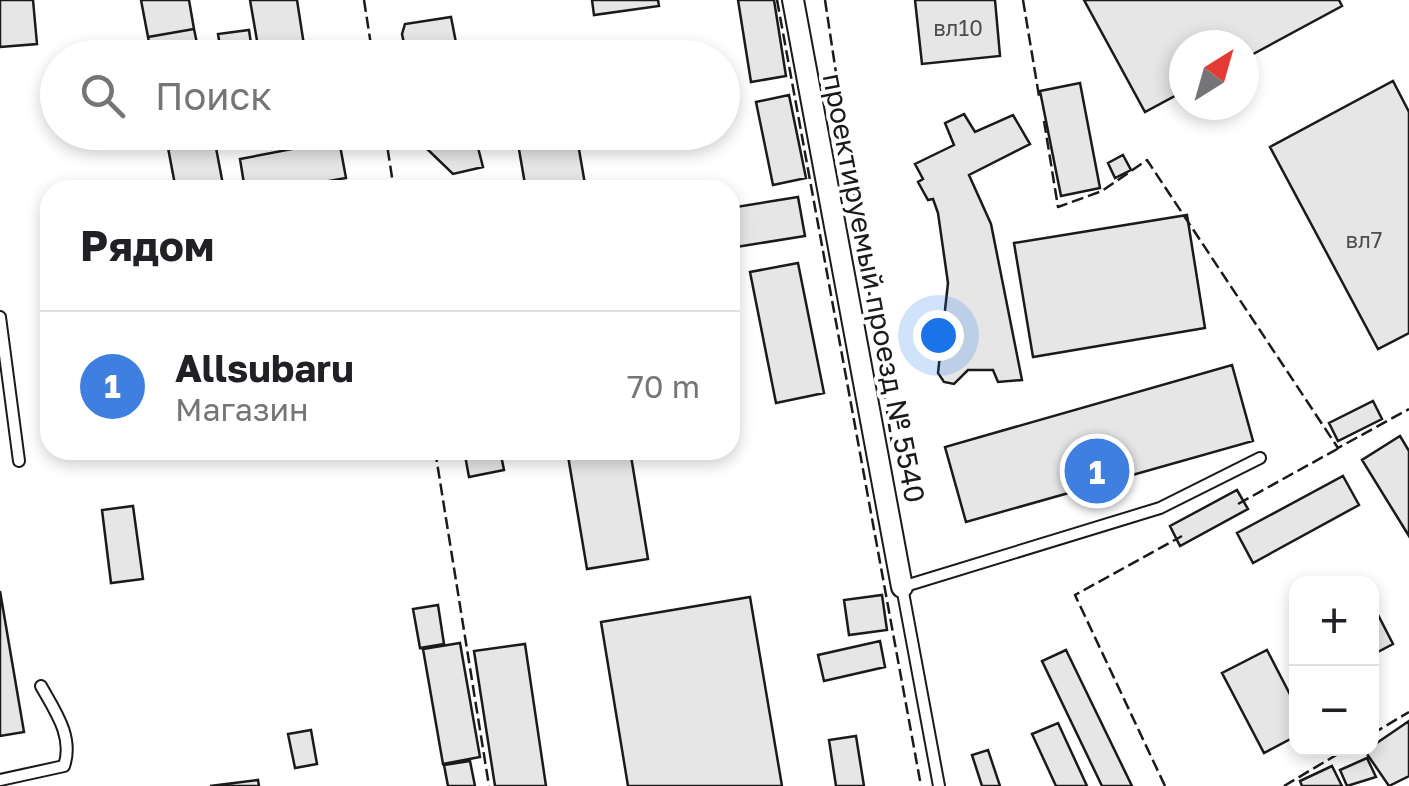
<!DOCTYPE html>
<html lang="ru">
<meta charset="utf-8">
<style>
body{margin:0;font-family:"Golos Text",sans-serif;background:#f2f2f2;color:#202124}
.controls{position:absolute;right:30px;bottom:30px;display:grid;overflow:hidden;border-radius:20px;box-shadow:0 5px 15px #0003}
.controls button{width:90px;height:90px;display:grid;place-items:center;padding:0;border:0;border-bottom:2px solid #e0e0e0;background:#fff;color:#202124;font:50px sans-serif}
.compass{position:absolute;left:1169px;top:30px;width:90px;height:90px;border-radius:50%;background:#fff;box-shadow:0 5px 15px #0003;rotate:37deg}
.you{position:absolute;left:938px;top:335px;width:35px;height:35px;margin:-25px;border:8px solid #fff;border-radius:50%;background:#1a73e8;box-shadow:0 0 0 15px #1a73e833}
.badge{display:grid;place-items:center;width:65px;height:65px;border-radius:50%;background:#c62828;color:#fff;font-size:32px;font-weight:700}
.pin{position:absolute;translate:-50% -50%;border:5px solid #fff;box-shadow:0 2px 10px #0006}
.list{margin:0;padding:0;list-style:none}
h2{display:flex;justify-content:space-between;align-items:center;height:130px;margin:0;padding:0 40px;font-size:42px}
h2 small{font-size:32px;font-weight:400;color:#757577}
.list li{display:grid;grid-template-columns:65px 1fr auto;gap:30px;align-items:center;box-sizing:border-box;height:150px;padding:0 40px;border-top:2px solid #e0e0e0}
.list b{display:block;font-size:38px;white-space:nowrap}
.list p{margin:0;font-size:32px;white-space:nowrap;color:#757577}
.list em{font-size:32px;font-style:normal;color:#757577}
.icon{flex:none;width:55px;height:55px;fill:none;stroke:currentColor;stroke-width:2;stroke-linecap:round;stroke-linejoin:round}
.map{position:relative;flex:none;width:1409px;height:786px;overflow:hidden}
.search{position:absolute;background:#fff;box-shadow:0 5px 15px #0003;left:40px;top:40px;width:700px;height:110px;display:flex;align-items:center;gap:25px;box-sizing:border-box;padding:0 35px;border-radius:55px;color:#757577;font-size:38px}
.panel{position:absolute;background:#fff;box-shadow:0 5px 15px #0003;left:40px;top:180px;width:700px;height:280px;border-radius:30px}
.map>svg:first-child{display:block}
.building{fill:#e6e6e6;stroke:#1a1a1a;stroke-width:2.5}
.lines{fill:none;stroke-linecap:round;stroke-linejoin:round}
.service-casing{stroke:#1a1a1a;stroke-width:14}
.minor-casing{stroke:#1a1a1a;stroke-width:24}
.service{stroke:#fff;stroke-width:10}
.minor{stroke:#fff;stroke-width:20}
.fence{stroke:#1a1a1a;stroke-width:2.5;stroke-dasharray:12 5;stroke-linecap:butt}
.labels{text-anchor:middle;stroke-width:8;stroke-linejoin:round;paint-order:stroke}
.number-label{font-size:22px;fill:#4d4d4d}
.street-label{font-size:28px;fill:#1a1a1a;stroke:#fff}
</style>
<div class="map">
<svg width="1409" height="786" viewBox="0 0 1409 786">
<rect width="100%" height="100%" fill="#fff"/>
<path class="building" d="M0,0H33L37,44L0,47Z
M141,0H189L194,29L148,37Z
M250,0H297L306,58H260Z
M592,0H658L659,6L594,15Z
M738,0H774L786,76L751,82Z
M915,0H995L1000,56L922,64Z
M1084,0H1339L1342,6L1244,59V45H1184V91L1145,112Z
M451,17L459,58H407L402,34L405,24Z
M194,29L200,58H152L148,37Z
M249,30L253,58H222L218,34Z
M1393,81L1409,112V333L1378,349L1270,147Z
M1080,83L1100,188L1061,196L1040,91Z
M789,95L806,178L773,185L756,102Z
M964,114L975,132L1013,115L1030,144L969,175L991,224L1022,380L998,382L993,370H968L954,384L944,382L938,373L948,283L938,213L933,199L928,200L918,182L923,179L915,164L954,145L945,123Z
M165,132H213L224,190H176Z
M420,132H474L483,167L453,174L423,145Z
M516,132H576L586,190H526Z
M339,140L346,178L279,190H245L240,159Z
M1123,155L1131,170L1115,178L1108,163Z
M798,197L805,236L730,248V208Z
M1187,215L1205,328L1033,357L1014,243Z
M798,263L824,393L776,403L750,272Z
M1232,365L1253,441L966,522L945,447Z
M1373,401L1382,419L1338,441L1329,423Z
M1400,436L1409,451V536L1362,460Z
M464,450H500L504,470L469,477Z
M567,450H630L648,559L587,569Z
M1343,476L1359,505L1253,563L1237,533Z
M1237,490L1248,509L1180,546L1170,526Z
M133,506L143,579L111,583L102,510Z
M0,591L24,732L0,736Z
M882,595L887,630L849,635L844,600Z
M750,597L782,786H628L601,622Z
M438,605L444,644L420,648L413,609Z
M1374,607L1393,644L1372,655V608Z
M880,641L885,667L824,681L818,655Z
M460,643L480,757L443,764L423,649Z
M525,644L546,786H495L474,651Z
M1066,650L1132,786H1102L1042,661Z
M1267,650L1296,706V736L1264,753L1222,673Z
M1409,721V776L1389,786L1365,751Z
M1058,723L1087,786H1056L1032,734Z
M311,730L317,764L295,768L288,734Z
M856,736L864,786H836L829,740Z
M988,750L1000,786H982L972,755Z
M1367,758L1376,777L1347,786L1340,770Z
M470,761L475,786H448L444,765Z
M1332,766L1342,786H1302L1300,781Z
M258,780L259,786H210Z"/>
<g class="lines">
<g class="service-casing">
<path id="service" d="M0,317L19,461
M0,780L64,766C74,737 55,711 41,686
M939,786L902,587L1160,508L1260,458"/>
</g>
<g class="minor-casing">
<path id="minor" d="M793,0L902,587"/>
</g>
<use href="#service" class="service"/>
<use href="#minor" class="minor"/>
<path class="fence" d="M364,0L373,58
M777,0L921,786
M825,0L892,444
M1023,0L1039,96
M1044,121L1058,207L1102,191L1147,160L1338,448L1409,409
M385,132L394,190
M435,450L489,786
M1238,504L1339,448
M1372,734L1409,712
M1165,786L1075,595L1182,536
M1284,786L1348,748"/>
</g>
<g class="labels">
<g class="number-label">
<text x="958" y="36">вл10</text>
<text x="1364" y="248">вл7</text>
</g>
<g class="street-label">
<text transform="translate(874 288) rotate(79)" y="10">проектируемый проезд № 5540</text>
</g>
</g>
</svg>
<div class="controls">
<button>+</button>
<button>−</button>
</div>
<svg class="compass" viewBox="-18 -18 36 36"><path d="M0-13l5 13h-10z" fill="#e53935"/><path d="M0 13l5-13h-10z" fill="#757577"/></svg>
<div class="you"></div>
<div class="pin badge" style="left:1097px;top:471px;background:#3f7fe0">1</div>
<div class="search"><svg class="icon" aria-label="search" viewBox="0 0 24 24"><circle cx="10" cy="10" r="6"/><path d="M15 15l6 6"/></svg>Поиск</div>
<section class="panel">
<h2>Рядом<small></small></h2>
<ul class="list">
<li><span class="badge" style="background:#3f7fe0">1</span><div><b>Allsubaru</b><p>Магазин</p></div><em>70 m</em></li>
</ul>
</section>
</div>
